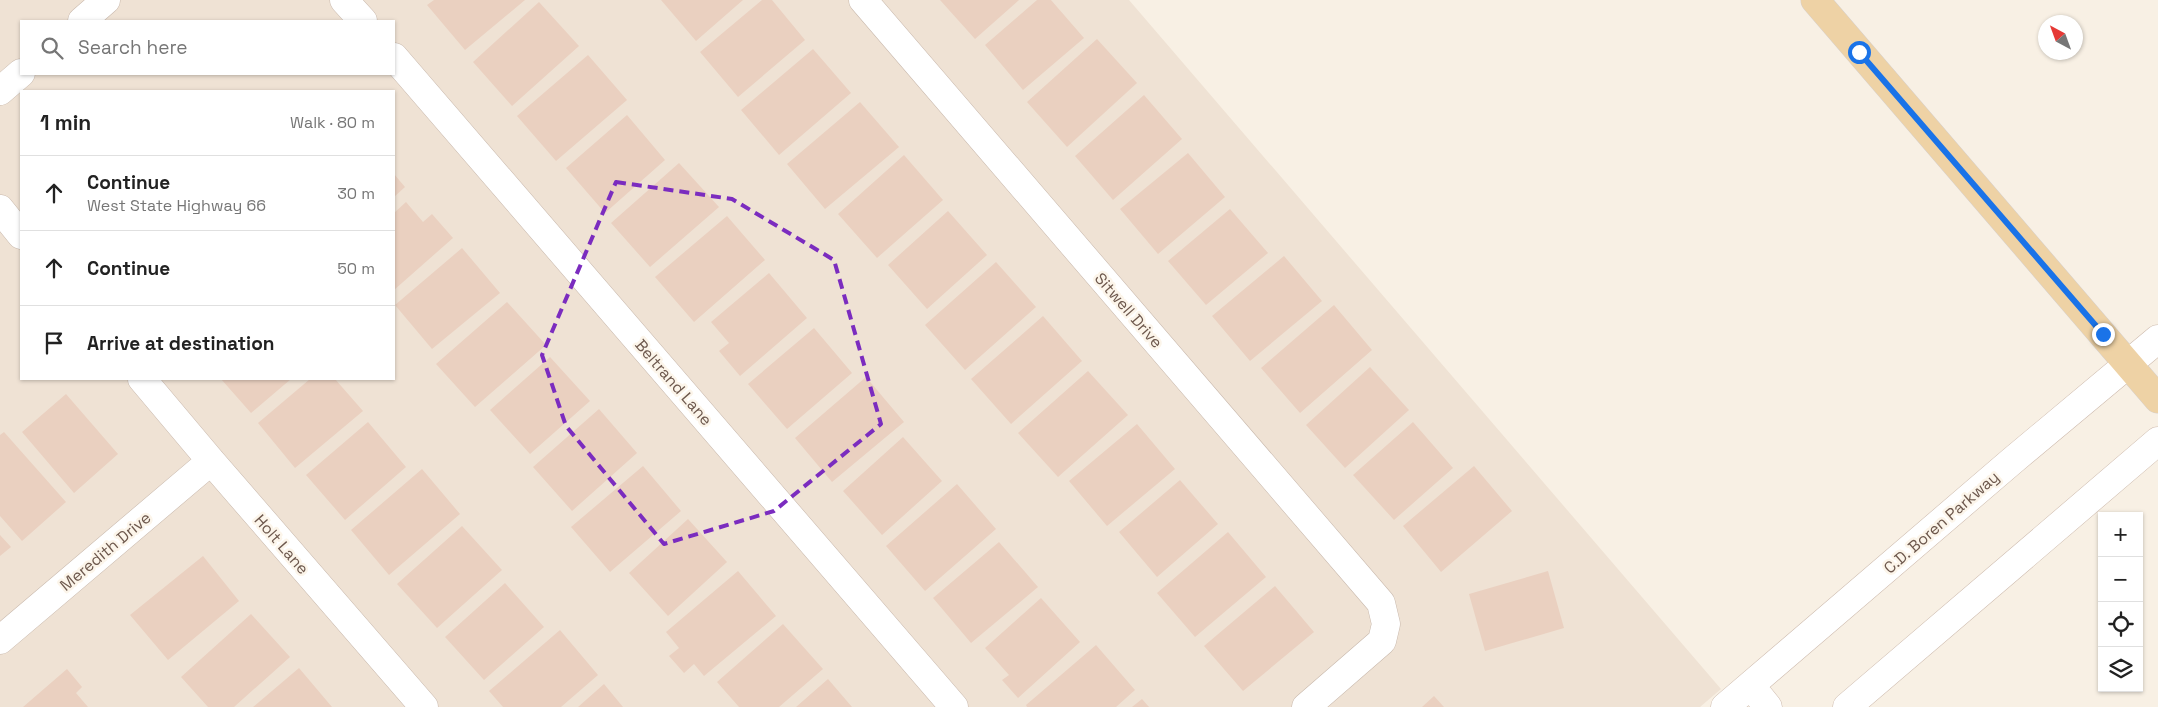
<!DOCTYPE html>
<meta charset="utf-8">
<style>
body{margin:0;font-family:"Space Grotesk",sans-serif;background:#f6f6f6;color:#222}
.controls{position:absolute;right:15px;bottom:15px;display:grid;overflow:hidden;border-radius:0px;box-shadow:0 1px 4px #0004}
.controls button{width:45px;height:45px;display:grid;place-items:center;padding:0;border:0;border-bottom:1px solid #e0e0e0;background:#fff;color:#222;font:25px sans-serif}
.compass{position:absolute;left:2038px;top:15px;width:45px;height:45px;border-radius:50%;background:#fff;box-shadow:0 1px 4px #0004;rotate:319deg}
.stop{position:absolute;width:15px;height:15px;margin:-11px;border:4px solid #1a73e8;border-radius:50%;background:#fff}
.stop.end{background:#1a73e8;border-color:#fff;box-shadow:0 1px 5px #0008}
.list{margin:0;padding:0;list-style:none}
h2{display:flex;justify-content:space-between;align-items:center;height:65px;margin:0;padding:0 20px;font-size:21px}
h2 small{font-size:16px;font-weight:400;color:#767676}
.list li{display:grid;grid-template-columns:32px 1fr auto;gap:15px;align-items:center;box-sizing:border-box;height:75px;padding:0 20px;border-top:1px solid #e0e0e0}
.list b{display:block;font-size:19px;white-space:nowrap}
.list p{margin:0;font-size:16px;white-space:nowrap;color:#767676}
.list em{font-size:16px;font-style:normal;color:#767676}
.icon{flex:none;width:28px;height:28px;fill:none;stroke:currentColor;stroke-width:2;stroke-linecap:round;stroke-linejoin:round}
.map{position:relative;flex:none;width:2158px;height:707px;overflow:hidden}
.search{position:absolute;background:#fff;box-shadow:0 1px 4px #0004;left:20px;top:20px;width:375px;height:55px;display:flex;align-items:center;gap:12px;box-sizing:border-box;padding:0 18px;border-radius:0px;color:#767676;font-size:19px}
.panel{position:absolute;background:#fff;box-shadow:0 1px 4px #0004;left:20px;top:90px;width:375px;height:290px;border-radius:0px}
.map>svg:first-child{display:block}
.residential{fill:#efe2d4;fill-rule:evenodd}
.building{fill:#ead0c0}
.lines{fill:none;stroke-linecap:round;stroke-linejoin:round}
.street-casing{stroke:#c8b8ac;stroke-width:29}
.secondary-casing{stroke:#cdbaad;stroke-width:29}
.primary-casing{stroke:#d6d0cd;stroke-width:29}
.street{stroke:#fff;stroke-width:28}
.secondary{stroke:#fff;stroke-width:28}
.primary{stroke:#eed2a5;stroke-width:28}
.route{stroke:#1a73e8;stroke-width:6}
.marked{fill:none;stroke:#7b2cbf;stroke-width:4;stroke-dasharray:10 6;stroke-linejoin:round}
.labels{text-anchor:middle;stroke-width:5;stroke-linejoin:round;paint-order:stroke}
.street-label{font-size:16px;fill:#6d584d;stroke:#fcf5ea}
</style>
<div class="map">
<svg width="2158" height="707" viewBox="0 0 2158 707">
<rect width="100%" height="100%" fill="#f8f0e4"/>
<path class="residential" d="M0,0H1129L1721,689L1700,707H0ZM21,21H394V74H21ZM21,91H394V379H21Z"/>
<path class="building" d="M434,0H525L465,50L427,5Z
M661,0H743L696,41Z
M762,0H772L805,40L738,97L700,52Z
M940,0H1019L975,39Z
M1037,0H1051L1084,38L1023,90L985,45Z
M539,2L579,46L512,106L473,62Z
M1097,39L1137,83L1067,147L1027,102Z
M813,49L851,93L779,155L741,110Z
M588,55L627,100L556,161L517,116Z
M1144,95L1182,139L1113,200L1075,156Z
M860,102L899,147L825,209L787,164Z
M627,115L665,160L605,213L566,168Z
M1188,153L1225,197L1158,254L1120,209Z
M904,155L943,200L877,258L838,214Z
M679,163L719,207L650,267L611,223Z
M394,174L405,187L394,197Z
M406,202L423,222L432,214L453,238L394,290V213Z
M1230,209L1268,253L1206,305L1168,261Z
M948,211L987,255L927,309L888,265Z
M727,216L765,260L694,322L655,277Z
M462,248L500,293L432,349L395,305Z
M1284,256L1322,301L1250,361L1212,316Z
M996,262L1036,307L965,370L925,325Z
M769,273L807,318L740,376L719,351L729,343L711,322Z
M507,302L546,345L475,407L436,364Z
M1334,305L1372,350L1300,413L1261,368Z
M1043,316L1082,361L1011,424L971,379Z
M814,328L852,373L787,429L748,384Z
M550,357L590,401L530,454L490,410Z
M1370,367L1409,410L1345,468L1306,425Z
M1088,371L1128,415L1058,477L1018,433Z
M866,377L904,422L832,482L795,438Z
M221,379H291L251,413Z
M310,379H335L363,411L295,468L258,423Z
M66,394L118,454L74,493L22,432Z
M599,409L637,453L572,511L533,467Z
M368,422L406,467L345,520L306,475Z
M1413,422L1453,468L1394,520L1353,475Z
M1137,424L1175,469L1107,526L1069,481Z
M4,432L66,502L22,541L0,516V435Z
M903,437L942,481L882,535L843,491Z
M643,466L681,511L610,572L571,527Z
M1474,466L1512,511L1441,572L1403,526Z
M422,469L460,514L389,575L351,530Z
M1180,480L1218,524L1157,577L1119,532Z
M957,484L996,529L925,591L886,546Z
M688,519L727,562L668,616L629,573Z
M462,526L502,570L437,628L397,584Z
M1228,532L1266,577L1195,637L1157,593Z
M0,535L11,547L0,556Z
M999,542L1038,587L971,643L933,598Z
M203,556L239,601L168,660L130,615Z
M738,571L776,616L704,676L694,664L684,673L669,656L679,648L666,632Z
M1548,571L1564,628L1485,651L1469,594Z
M505,583L544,627L484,680L445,637Z
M1275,586L1314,632L1243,691L1204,646Z
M1041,598L1080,642L1018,698L1002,680L1009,675L985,648Z
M251,614L290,657L234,707H208L181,677Z
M783,624L823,669L779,707H739L717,682Z
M560,630L598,675L561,707H503L489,691Z
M1096,645L1135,690L1116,707H1027L1026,705Z
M299,668L332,707H253Z
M67,669L82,687L76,693L88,707H23Z
M828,679L852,707H796Z
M604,684L623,707H578Z
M1434,696L1444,707H1422Z
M1142,699L1149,707H1132Z"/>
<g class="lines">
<g class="street-casing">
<path id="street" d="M344,0L363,21
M863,0L1381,603L1386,624L1382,641L1306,707
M82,21L106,0
M394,57L954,707
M0,91L21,73
M0,209L21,235
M142,379L211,461L424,707
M0,640L211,461"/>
</g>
<g class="secondary-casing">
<path id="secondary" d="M1751,686L1768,707
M1725,707L2012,461L2158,339
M1847,707L2158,441"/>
</g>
<g class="primary-casing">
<path id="primary" d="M1815,0L2158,399"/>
</g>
<use href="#street" class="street"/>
<use href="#secondary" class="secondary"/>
<use href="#primary" class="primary"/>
</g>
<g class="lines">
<path class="route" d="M1859,52L2103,334"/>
</g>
<path class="marked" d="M616,182L732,199L834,260L881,424L774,511L664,544L566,426L542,355Z"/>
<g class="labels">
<g class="street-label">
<text transform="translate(1129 310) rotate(49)" y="6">Sitwell Drive</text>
<text transform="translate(674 382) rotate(49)" y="6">Beltrand Lane</text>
<text transform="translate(1941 522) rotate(-41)" y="6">C.D. Boren Parkway</text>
<text transform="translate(282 544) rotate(49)" y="6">Holt Lane</text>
<text transform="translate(105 551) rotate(-40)" y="6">Meredith Drive</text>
</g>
</g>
</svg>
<div class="controls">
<button>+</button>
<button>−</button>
<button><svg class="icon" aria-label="locate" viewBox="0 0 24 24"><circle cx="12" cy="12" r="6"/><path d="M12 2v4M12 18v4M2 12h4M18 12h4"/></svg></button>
<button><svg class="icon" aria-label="layers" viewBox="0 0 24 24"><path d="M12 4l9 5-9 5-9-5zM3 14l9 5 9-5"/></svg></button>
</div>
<svg class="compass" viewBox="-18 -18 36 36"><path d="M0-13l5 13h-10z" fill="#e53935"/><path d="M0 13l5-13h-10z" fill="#767676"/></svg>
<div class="stop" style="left:1859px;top:52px"></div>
<div class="stop end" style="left:2103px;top:334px"></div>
<div class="search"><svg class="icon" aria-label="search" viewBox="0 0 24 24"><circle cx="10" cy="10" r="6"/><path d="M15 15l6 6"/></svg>Search here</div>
<section class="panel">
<h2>1 min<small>Walk · 80 m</small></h2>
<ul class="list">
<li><svg class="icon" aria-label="ahead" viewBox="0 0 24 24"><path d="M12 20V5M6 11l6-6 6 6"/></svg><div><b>Continue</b><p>West State Highway 66</p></div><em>30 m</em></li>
<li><svg class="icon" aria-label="ahead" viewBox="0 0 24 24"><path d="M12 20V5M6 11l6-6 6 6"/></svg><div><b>Continue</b></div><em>50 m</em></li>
<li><svg class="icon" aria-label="arrive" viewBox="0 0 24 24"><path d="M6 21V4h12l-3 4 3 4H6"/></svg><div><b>Arrive at destination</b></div></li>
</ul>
</section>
</div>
